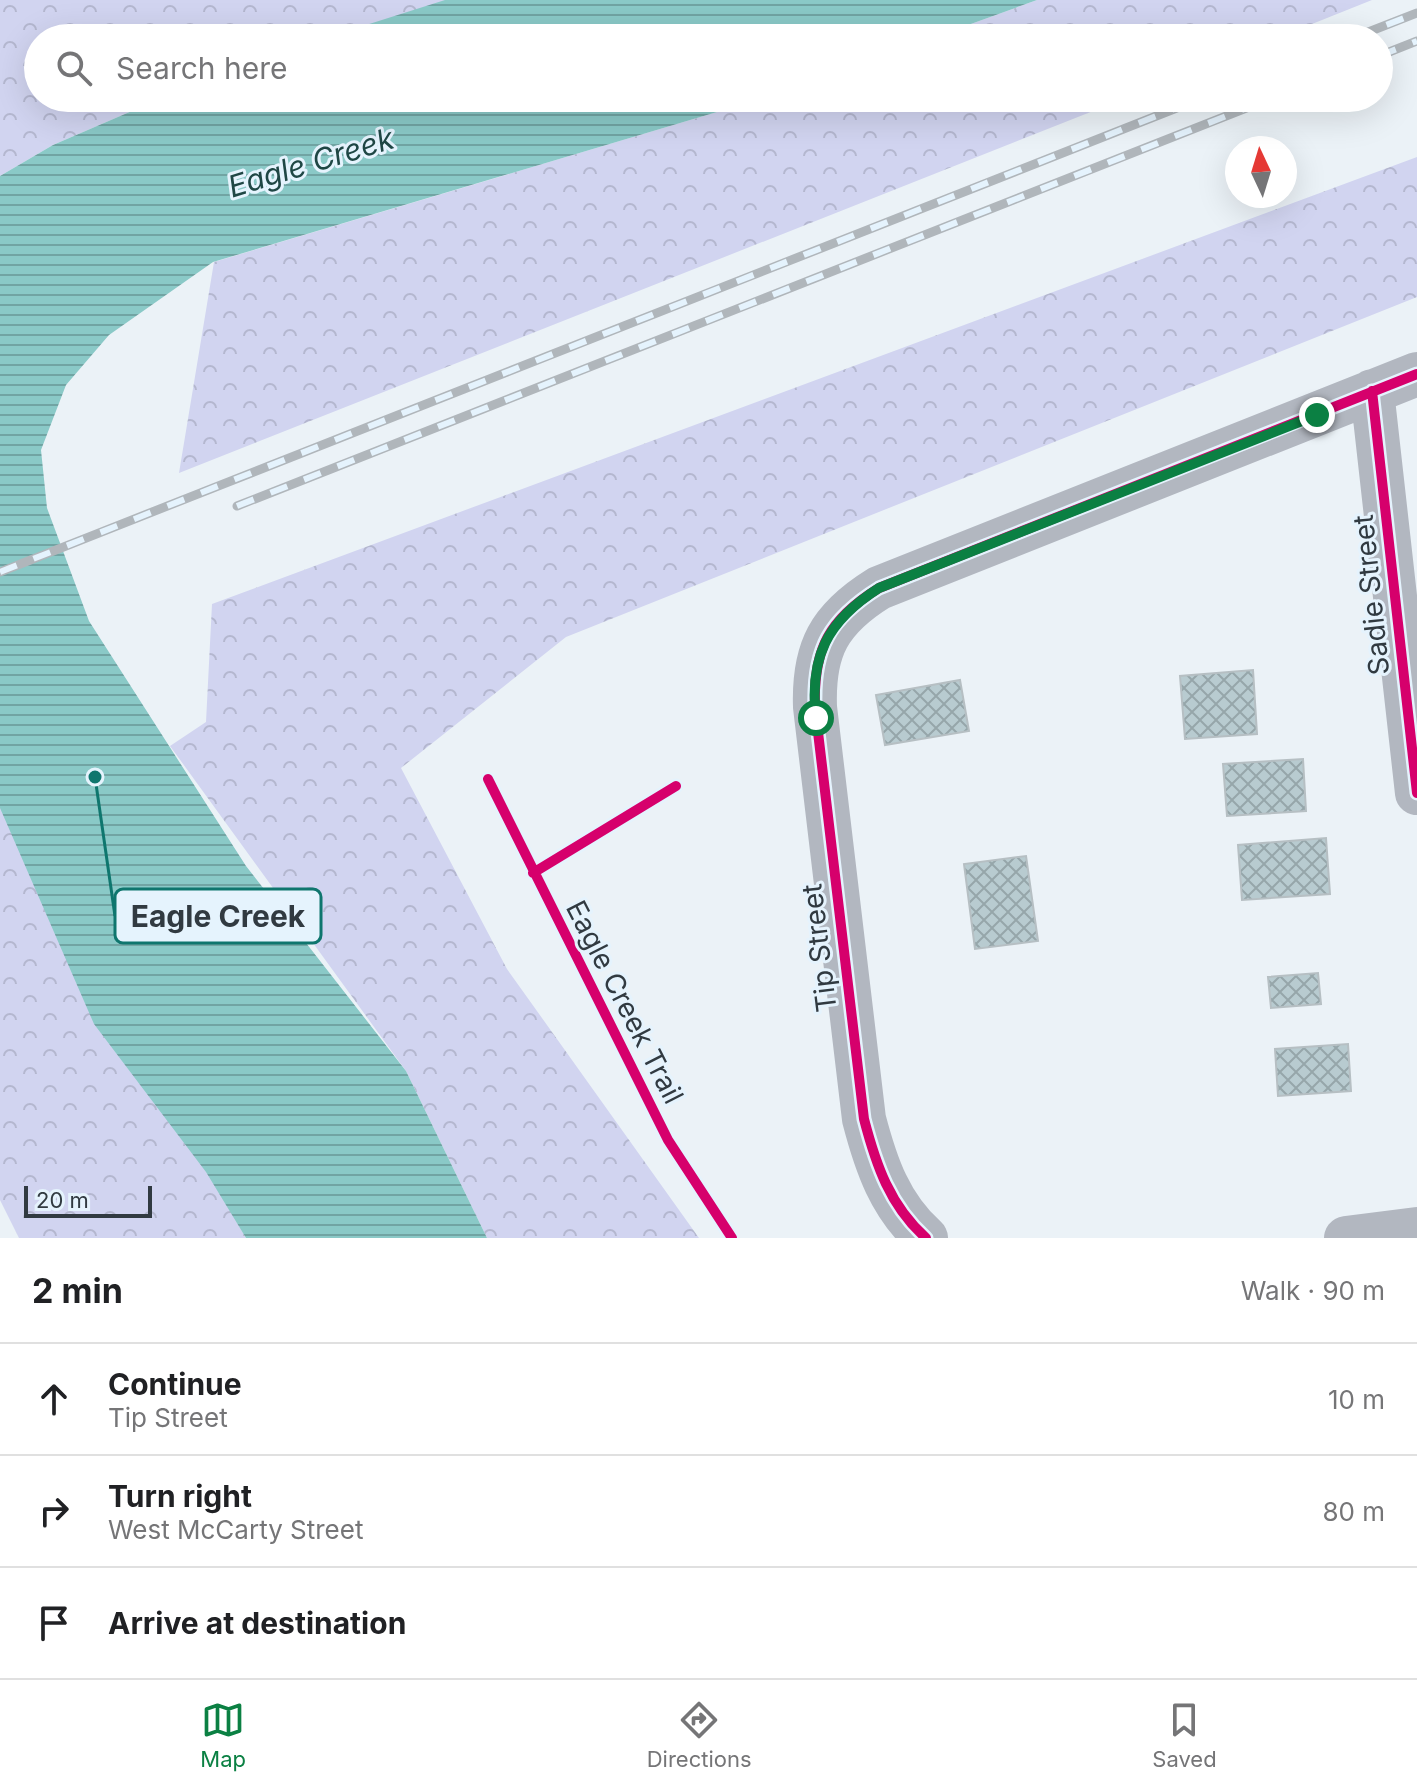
<!DOCTYPE html>
<meta charset="utf-8">
<style>
body{margin:0;font-family:Inter,sans-serif;background:#f2f2f2;color:#202124}
.compass{position:absolute;left:1225px;top:136px;width:72px;height:72px;border-radius:50%;background:#fff;box-shadow:0 8px 32px #0002;rotate:356deg}
.scale{position:absolute;left:24px;bottom:20px;width:128px;box-sizing:border-box;padding-left:8px;border:4px solid #313a41;border-top:0;font-size:22px;line-height:28px;white-space:nowrap;color:#313a41;-webkit-text-stroke:6px #e5f3fd;paint-order:stroke}
.stop{position:absolute;width:24px;height:24px;margin:-18px;border:6px solid #0b8043;border-radius:50%;background:#fff}
.stop.end{background:#0b8043;border-color:#fff;box-shadow:0 2px 8px #0008}
.list{margin:0;padding:0;list-style:none}
h2{display:flex;justify-content:space-between;align-items:center;height:104px;margin:0;padding:0 32px;font-size:34px}
h2 small{font-size:26px;font-weight:400;color:#757577}
.list li{display:grid;grid-template-columns:52px 1fr auto;gap:24px;align-items:center;box-sizing:border-box;height:112px;padding:0 32px;border-top:2px solid #e0e0e0}
.list b{display:block;font-size:30px;white-space:nowrap}
.list p{margin:0;font-size:26px;white-space:nowrap;color:#757577}
.list em{font-size:26px;font-style:normal;color:#757577}
.icon{flex:none;width:44px;height:44px;fill:none;stroke:currentColor;stroke-width:2;stroke-linecap:round;stroke-linejoin:round}
.map{position:relative;flex:none;width:1417px;height:1238px;overflow:hidden}
.search{position:absolute;background:#fff;box-shadow:0 8px 32px #0002;left:24px;right:24px;top:24px;height:88px;display:flex;align-items:center;gap:20px;box-sizing:border-box;padding:0 28px;border-radius:44px;color:#757577;font-size:30px}
.sheet{height:440px;background:#fff}
nav{display:flex;justify-content:space-around;align-items:center;box-sizing:border-box;height:112px;border-top:2px solid #e0e0e0;background:#fff;font-size:22px;color:#757577}
nav a{display:grid;justify-items:center;gap:4px}
nav .on{color:#0b8043}
.map>svg:first-child{display:block}
.forest{fill:url(#forest-crowns)}
.water{fill:url(#water-rules)}
.building{fill:url(#building-cross-hatch);stroke:#b6bfc3;stroke-width:2}
.lines{fill:none;stroke-linecap:round;stroke-linejoin:round}
.minor{stroke:#b2b7c0;stroke-width:44}
.rail-casing{stroke:#b0b6bb;stroke-width:9}
.rail{stroke:#e5f3fd;stroke-width:6;stroke-dasharray:18;stroke-linecap:butt}
.cycleway-casing{stroke:#e5f3fd;stroke-width:15}
.cycleway{stroke:#d6006c;stroke-width:10}
.route{stroke:#0b8043;stroke-width:10}
.labels{text-anchor:middle;stroke-width:6;stroke-linejoin:round;paint-order:stroke}
.street-label{font-size:28px;fill:#313a41;stroke:#e5f3fd}
.water-label{font-size:30px;font-style:italic;fill:#1f4745;stroke:#e5f3fd}
.leader{fill:none;stroke:#0f766e;stroke-width:3}
.callout-dot{fill:#0f766e;stroke:#e5f3fd;stroke-width:3}
.callout{fill:#e5f3fd;stroke:#0f766e;stroke-width:3}
.callout-label{font-size:30px;text-anchor:middle;font-weight:bold;fill:#313a41}
</style>
<div class="map">
<svg width="1417" height="1238" viewBox="0 0 1417 1238">
<defs>
<pattern id="forest-crowns" width="20" height="18" patternUnits="userSpaceOnUse" patternTransform="scale(2)"><rect width="20" height="18" fill="#d1d4f0"/><path d="M2 6a3 3 0 1 1 6 0M12 15a3 3 0 1 1 6 0" fill="none" stroke="#b4b7cf"/></pattern>
<pattern id="water-rules" width="6" height="5" patternUnits="userSpaceOnUse" patternTransform="scale(2)"><rect width="6" height="5" fill="#8ac9c7"/><path d="M0 2.5h6" fill="none" stroke="#71a4a3"/></pattern>
<pattern id="building-cross-hatch" width="8" height="8" patternUnits="userSpaceOnUse" patternTransform="scale(2)"><rect width="8" height="8" fill="#b8cbd0"/><path d="M0 0l8 8M0 8l8-8" fill="none" stroke="#96a6aa"/></pattern>
</defs>
<rect width="100%" height="100%" fill="#ebf2f7"/>
<path class="forest" d="M0,0H449L331,38H38V98H162L53,145L0,176Z
M1037,0H1372L1277,38H932Z
M764,98H1126L179,473L214,262Z
M1417,157V297L566,637L401,768L507,969L699,1238H487L406,1071L170,746L206,722L212,604Z
M0,800L246,1238H19L0,1200Z"/>
<path class="water" d="M445,0H1037L932,38H325Z
M162,98H764L213,262L109,335L66,385L41,450L47,508L89,621L246,866L406,1071L487,1238H246L206,1172L94,1024L0,808V176L53,145Z"/>
<path class="building" d="M1253,670L1257,734L1185,739L1180,676Z
M960,680L969,731L885,745L876,695Z
M1303,759L1306,811L1227,816L1223,764Z
M1326,838L1330,894L1242,900L1238,845Z
M1026,856L1038,941L975,949L964,864Z
M1318,973L1321,1004L1271,1008L1268,977Z
M1348,1044L1351,1091L1278,1096L1275,1049Z"/>
<g class="lines">
<path class="minor" d="M1372,391L1417,793
M926,1238C890,1206 876,1165 864,1119L815,707C813,649 829,619 879,588L1417,374
M1346,1238L1417,1229"/>
<g class="rail-casing">
<path id="rail" d="M1353,38L1417,13
M1379,56L1417,41
M237,506L1272,98
M0,572L1202,98"/>
</g>
<use href="#rail" class="rail"/>
<g class="cycleway-casing">
<path id="cycleway" d="M1372,391L1417,793
M488,779L668,1140L732,1238
M533,873L676,786
M926,1238C890,1206 876,1165 864,1119L815,707C813,649 829,619 879,588L1417,374"/>
</g>
<use href="#cycleway" class="cycleway"/>
</g>
<g class="lines">
<path class="route" d="M816,718C809,657 827,621 879,588L1317,415"/>
</g>
<g class="labels">
<g class="street-label">
<text transform="translate(1371 595) rotate(-96)" y="10">Sadie Street</text>
<text transform="translate(819 948) rotate(-97)" y="10">Tip Street</text>
<text transform="translate(625 1002) rotate(63)" y="10">Eagle Creek Trail</text>
</g>
<g class="water-label">
<text transform="translate(311 163) rotate(-17)" y="10">Eagle Creek</text>
</g>
</g>
<path class="leader" d="M95 777L115 916"/>
<circle class="callout-dot" cx="95" cy="777" r="8"/>
<rect class="callout" x="115" y="889" width="206" height="54" rx="8"/>
<g class="callout-label">
<text x="218" y="927">Eagle Creek</text>
</g>
</svg>
<svg class="compass" viewBox="-18 -18 36 36"><path d="M0-13l5 13h-10z" fill="#e53935"/><path d="M0 13l5-13h-10z" fill="#757577"/></svg>
<div class="scale">20 m</div>
<div class="stop" style="left:816px;top:718px"></div>
<div class="stop end" style="left:1317px;top:415px"></div>
<div class="search"><svg class="icon" aria-label="search" viewBox="0 0 24 24"><circle cx="10" cy="10" r="6"/><path d="M15 15l6 6"/></svg>Search here</div>
</div>
<section class="sheet">
<h2>2 min<small>Walk · 90 m</small></h2>
<ul class="list">
<li><svg class="icon" aria-label="ahead" viewBox="0 0 24 24"><path d="M12 20V5M6 11l6-6 6 6"/></svg><div><b>Continue</b><p>Tip Street</p></div><em>10 m</em></li>
<li><svg class="icon" aria-label="right" viewBox="0 0 24 24"><path d="M7 20v-9h11M14 6l5 5-5 5"/></svg><div><b>Turn right</b><p>West McCarty Street</p></div><em>80 m</em></li>
<li><svg class="icon" aria-label="arrive" viewBox="0 0 24 24"><path d="M6 21V4h12l-3 4 3 4H6"/></svg><div><b>Arrive at destination</b></div></li>
</ul>
</section>
<nav>
<a class="on"><svg class="icon" aria-label="map" viewBox="0 0 24 24"><path d="M3 6l6-2 6 2 6-2v14l-6 2-6-2-6 2zM9 4v14M15 6v14"/></svg>Map</a>
<a><svg class="icon" aria-label="directions" viewBox="0 0 24 24"><path d="M12 3l9 9-9 9-9-9zM9 14v-3h6M13 9l2 2-2 2"/></svg>Directions</a>
<a><svg class="icon" aria-label="saved" viewBox="0 0 24 24"><path d="M7 4h10v16l-5-4-5 4z"/></svg>Saved</a>
</nav>
